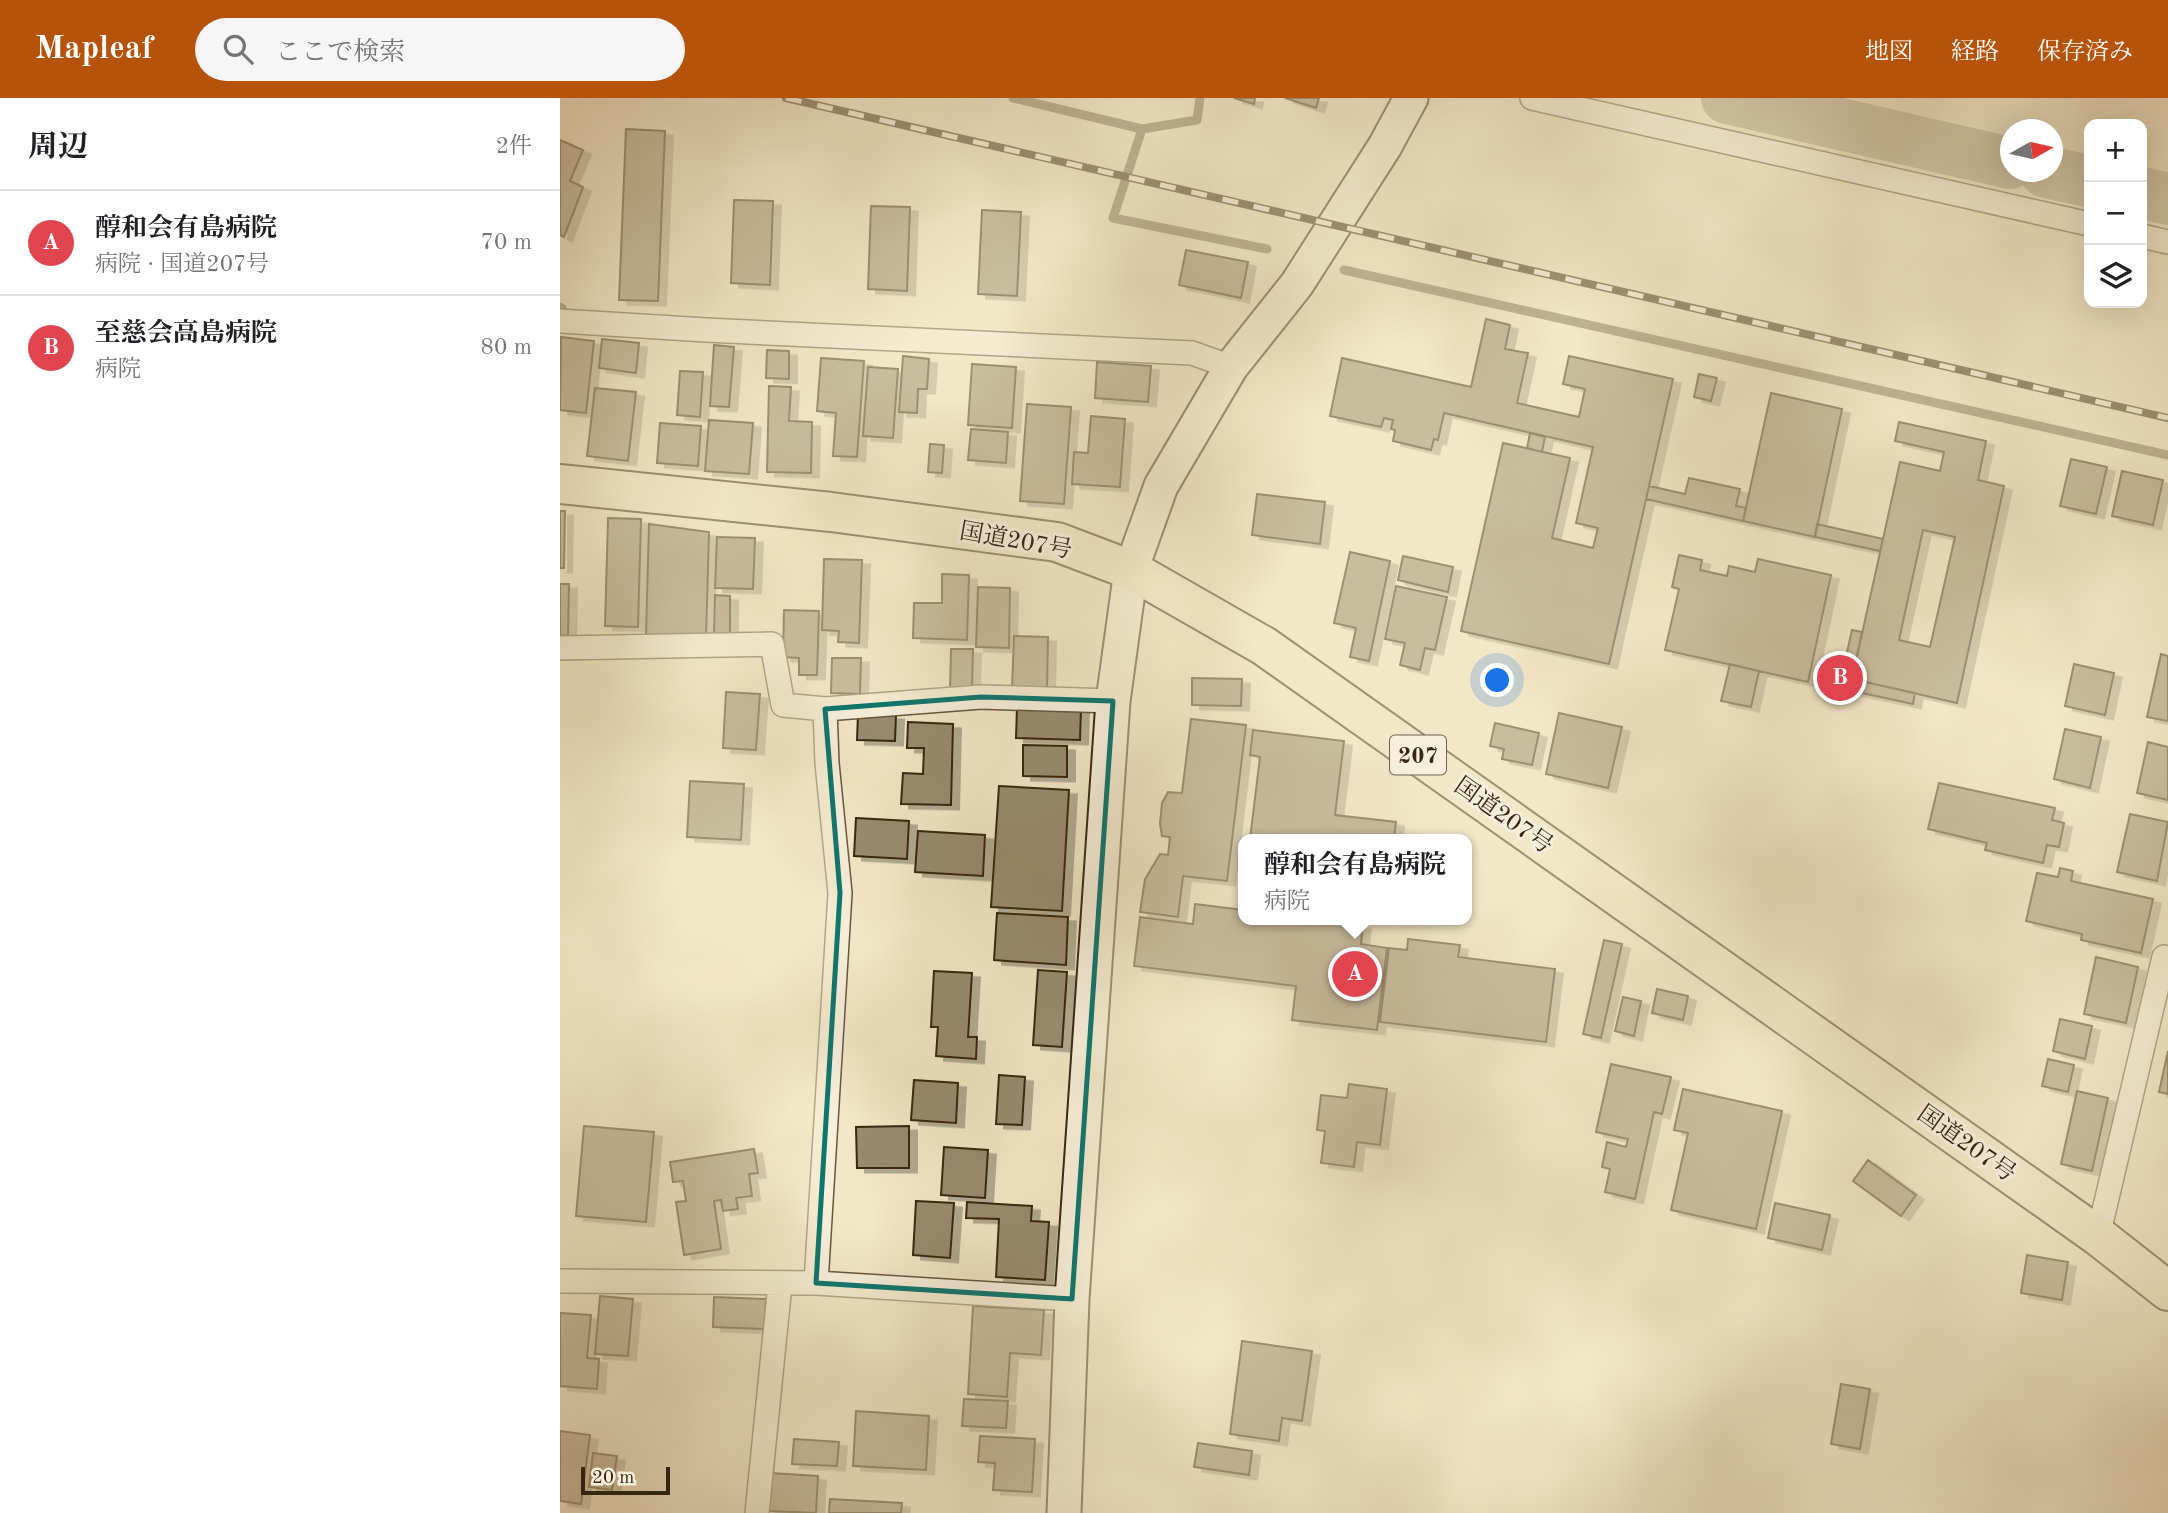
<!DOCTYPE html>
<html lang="ja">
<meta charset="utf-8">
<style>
body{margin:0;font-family:"Old Standard TT","Noto Serif JP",serif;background:#f6f6f6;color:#202124}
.controls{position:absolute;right:21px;top:21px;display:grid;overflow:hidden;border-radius:14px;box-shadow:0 7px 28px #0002}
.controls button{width:63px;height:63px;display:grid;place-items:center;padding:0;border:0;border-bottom:2px solid #e0e0e0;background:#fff;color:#202124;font:35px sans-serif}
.compass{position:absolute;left:1440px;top:21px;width:63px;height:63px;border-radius:50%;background:#fff;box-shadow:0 7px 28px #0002;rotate:82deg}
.scale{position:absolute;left:21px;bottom:18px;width:89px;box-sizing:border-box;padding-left:7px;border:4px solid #372711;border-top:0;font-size:19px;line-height:24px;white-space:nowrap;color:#372711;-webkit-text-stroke:5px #f7efdb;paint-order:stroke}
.you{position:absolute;left:938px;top:583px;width:24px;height:24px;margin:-18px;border:5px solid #fff;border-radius:50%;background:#1a73e8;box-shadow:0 0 0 10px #1a73e833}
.badge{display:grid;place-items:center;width:46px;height:46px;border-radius:50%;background:#b45309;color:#fff;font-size:23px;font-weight:700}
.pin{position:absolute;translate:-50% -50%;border:4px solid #fff;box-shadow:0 2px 7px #0006}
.popup{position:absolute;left:678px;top:736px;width:234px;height:91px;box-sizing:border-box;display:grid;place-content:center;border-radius:14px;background:#fff;filter:drop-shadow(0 2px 5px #0005);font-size:23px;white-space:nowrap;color:#757577}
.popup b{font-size:26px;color:#202124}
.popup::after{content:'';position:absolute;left:50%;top:100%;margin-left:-14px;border:14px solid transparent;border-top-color:#fff}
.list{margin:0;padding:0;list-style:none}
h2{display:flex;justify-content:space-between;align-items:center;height:91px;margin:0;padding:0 28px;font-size:30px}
h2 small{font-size:23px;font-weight:400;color:#757577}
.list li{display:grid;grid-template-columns:46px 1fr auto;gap:21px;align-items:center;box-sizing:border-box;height:105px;padding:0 28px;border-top:2px solid #e0e0e0}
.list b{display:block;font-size:26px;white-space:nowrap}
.list p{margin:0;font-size:23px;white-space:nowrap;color:#757577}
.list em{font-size:23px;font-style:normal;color:#757577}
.icon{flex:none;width:38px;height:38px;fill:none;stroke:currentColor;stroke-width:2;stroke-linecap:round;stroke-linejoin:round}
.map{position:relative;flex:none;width:1608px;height:1415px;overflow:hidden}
header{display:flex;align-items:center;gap:42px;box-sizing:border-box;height:98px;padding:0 35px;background:#b45309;color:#fff}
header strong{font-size:33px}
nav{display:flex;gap:38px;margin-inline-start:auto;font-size:24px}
.search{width:490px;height:63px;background:#f6f6f6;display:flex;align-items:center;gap:18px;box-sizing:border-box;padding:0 24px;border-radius:38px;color:#757577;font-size:26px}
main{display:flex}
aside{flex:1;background:#fff}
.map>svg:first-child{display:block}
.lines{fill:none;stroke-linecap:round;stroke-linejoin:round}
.stream{stroke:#817359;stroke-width:9}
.river{stroke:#b2a689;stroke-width:52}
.building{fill:#988b70;stroke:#372711;stroke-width:2;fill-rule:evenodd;filter:url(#shadow)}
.street-casing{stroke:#66573e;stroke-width:26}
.secondary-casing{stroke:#372711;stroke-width:37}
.highway-casing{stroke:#372711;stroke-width:42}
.street{stroke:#f7efdb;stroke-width:23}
.secondary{stroke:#f7efdb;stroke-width:33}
.highway{stroke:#f2e7c7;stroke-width:38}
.rail-casing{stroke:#372711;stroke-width:8}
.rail{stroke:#f7efdb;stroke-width:5;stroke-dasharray:16;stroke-linecap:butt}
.marked{fill:none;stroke:#0f766e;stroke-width:5;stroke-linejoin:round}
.labels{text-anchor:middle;stroke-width:6;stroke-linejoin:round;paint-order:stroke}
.shield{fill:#f7efdb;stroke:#71634e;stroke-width:2}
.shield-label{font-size:23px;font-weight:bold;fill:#372711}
.street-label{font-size:24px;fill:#372711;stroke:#f7efdb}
</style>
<header>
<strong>Mapleaf</strong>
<div class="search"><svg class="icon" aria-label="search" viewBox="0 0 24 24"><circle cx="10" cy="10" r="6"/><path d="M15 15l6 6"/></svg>ここで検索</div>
<nav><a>地図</a><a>経路</a><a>保存済み</a></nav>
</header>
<main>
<aside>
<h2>周辺<small>2件</small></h2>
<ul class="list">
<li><span class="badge" style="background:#e0444e">A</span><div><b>醇和会有島病院</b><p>病院 · 国道207号</p></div><em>70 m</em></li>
<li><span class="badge" style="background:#e0444e">B</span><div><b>至慈会高島病院</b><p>病院</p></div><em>80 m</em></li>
</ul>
</aside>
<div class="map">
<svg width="1608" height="1415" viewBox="0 0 1608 1415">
<defs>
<filter id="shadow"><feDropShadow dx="8" dy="4.5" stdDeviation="0" flood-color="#0004"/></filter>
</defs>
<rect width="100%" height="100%" fill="#f2e7c7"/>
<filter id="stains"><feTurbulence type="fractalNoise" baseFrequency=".00286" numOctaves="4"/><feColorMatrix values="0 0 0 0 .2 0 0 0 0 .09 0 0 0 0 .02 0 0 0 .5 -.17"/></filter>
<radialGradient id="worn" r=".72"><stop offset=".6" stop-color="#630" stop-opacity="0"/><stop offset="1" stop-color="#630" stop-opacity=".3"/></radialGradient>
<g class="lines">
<path class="stream" d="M453,0L582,31L637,22L640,0
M582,31L553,120L707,151
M784,172L1608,357
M0,209L2,210"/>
<path class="river" d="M1167,0L1450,65
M1486,74L1529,83
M1582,95L1608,101"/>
</g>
<path class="building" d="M674,0H695L694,6Z
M725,0H759L756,10Z
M66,31L105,33L98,203L59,202Z
M0,42L23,52L10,83L23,89L4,139L0,137Z
M174,102L213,103L210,187L171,185Z
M311,108L350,109L347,193L308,191Z
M422,112L461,114L457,198L418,196Z
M626,152L688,164L681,200L619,187Z
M926,221L950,227L945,251L968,255L957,305L1019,319L1025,291L1003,286L1009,258L1113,281L1049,566L901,533L943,345L1010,360L992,440L1033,450L1038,430L1016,425L1033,349L884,315L878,342L874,341L871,352L833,343L835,332L831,331L833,322L824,320L821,329L770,318L782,260L911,289Z
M1,239L34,243L26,315L0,312Z
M42,241L79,245L76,275L39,270Z
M154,247L174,249L169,309L150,308Z
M207,252L229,253V281L206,280Z
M343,258L369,261L367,291H358L357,315L339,314Z
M261,260L304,263L297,359L273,358L276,315L257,313Z
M537,264L591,268L588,304L535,300Z
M412,266L456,269L452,330L408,327Z
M308,269L338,271L333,340L303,338Z
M120,273L143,274L140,319L117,317Z
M1139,276L1157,280L1151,303L1134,299Z
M209,288L231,289L229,323L252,324L251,375L207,374Z
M35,290L76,294L68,363L27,358Z
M1211,295L1282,311L1255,439L1183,423Z
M467,306L511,309L504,406L460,403Z
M531,318L565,321L560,389L512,386L514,354L528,355Z
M149,322L193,325L189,376L145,373Z
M1339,324L1426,343L1418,382L1444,388L1397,605L1292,581L1340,364L1380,373L1384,354L1335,343ZM1363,432L1395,439L1370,549L1339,542Z
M100,325L141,328L138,368L97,365Z
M411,331L448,334L446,365L408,362Z
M970,335L985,339L982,354L967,350Z
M370,346L384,347L382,375L368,374Z
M1511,361L1547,369L1536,416L1500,408Z
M1562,373L1603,382L1593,427L1552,418Z
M1129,380L1180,391L1176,408L1186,410L1183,423L1086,401L1089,388L1125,396Z
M697,396L765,404L760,446L692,437Z
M0,413H5L4,470H0Z
M48,420L81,421L78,529L45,528Z
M89,426L149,434L146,539L86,537Z
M1257,426L1323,441L1320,453L1255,439Z
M157,439L195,440L193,491L155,490Z
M790,454L830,463L809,563L790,559L796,530L774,525Z
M1119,457L1142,462L1140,472L1167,478L1169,468L1195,474L1198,461L1271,477L1248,584L1105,552L1119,491L1112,489Z
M843,458L893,469L888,494L838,482Z
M264,461L302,462L299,545L278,544L279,533L262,532Z
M382,476L409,477L407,542L353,540L354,505H382Z
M0,486H9L8,538L0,537Z
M836,488L887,499L875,552L865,550L860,572L840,567L845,545L825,541Z
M418,489L450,490L449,550L416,549Z
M155,497L170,498V539L154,538Z
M224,512L259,513L257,577H239V560L223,559Z
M1292,532L1302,534L1292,581L1355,595L1353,606L1279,590Z
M454,538L488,539L487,592L452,590Z
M391,551H413L412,593L390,592Z
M1601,556L1608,558V623L1587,619Z
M272,560H301L300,596L271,595Z
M1170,566L1199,573L1191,609L1161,603Z
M1514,566L1554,575L1545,617L1505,608Z
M632,580L682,581L681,608L632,607Z
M166,594L200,596L196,652L163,650Z
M457,608L521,610L520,642L456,640Z
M999,615L1062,629L1048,690L986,676Z
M298,616L336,617L335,643L297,642Z
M631,621L686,627L667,783L623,778L618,819L580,814L585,781L600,756L608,757L610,739L602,738L600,726L602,705L608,694L622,695Z
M348,624L393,626L391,707L341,706L343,675L363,676L364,650H347Z
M935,625L979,635L972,667L942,661L944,651L930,648Z
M1505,631L1541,639L1530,690L1494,681Z
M693,632L784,643L775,717L836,724L834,741H690L700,659L690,657Z
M1588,644L1608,649V702L1577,695Z
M463,647L507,648V679L463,678Z
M130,683L184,686L181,742L127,739Z
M1379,685L1495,710L1492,722L1504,725L1499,749L1487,747L1483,765L1425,752L1427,745L1368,731Z
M439,688L509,692L502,813L431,809Z
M1570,716L1608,724L1597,783L1557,774Z
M296,720L349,723L347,761L294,758Z
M358,733L425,737L423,778L355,774Z
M1500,770L1513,773L1511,783L1593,801L1581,855L1521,842L1522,836L1466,823L1477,775L1498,779Z
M635,806L683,812V822H761L803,827L801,846L827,850L817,932L732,922L736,888L574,868L580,819L633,826Z
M437,815L508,819L506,867L434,862Z
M848,841L900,847L898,859L995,871L986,944L820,924L829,850L847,852Z
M1044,842L1062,846L1041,940L1023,936Z
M1536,859L1578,869L1566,925L1524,916Z
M478,872L507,874L502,949L473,947Z
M374,873L412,875L408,939H417L416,961L376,958L378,929H371Z
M1097,891L1128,898L1123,922L1092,915Z
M1063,899L1081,903L1074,938L1055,933Z
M1500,921L1532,928L1525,961L1493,953Z
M1608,953V996L1599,994Z
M1488,961L1514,967L1508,994L1482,988Z
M1051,966L1111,979L1102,1016L1094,1014L1075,1101L1045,1094L1050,1071L1042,1069L1047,1044L1066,1049L1068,1041L1036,1034Z
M439,977L465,979L462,1027L436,1026Z
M354,982L398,985L396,1025L351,1022Z
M789,986L827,991L820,1047L797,1044L794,1069L761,1065L765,1033L757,1032L761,997L787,1000Z
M1123,991L1222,1013L1196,1131L1111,1112L1128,1035L1114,1032Z
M1517,993L1548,1000L1532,1073L1501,1066Z
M24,1028L94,1034L86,1124L16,1118Z
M349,1028V1070H297L296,1029Z
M384,1049L428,1052L425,1100L381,1097Z
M194,1051L198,1075L189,1076L192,1098L176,1100L178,1111L163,1113L161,1102L154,1103L161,1151L124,1157L116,1104L126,1103L123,1083L113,1084L110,1064Z
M1308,1062L1356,1097L1341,1118L1293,1083Z
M356,1103L394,1105L390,1160L353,1157Z
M407,1104L472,1108L471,1123L489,1124L485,1182L436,1179L439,1121L406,1120Z
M1215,1105L1270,1117L1262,1152L1208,1140Z
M1467,1157L1508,1164L1502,1202L1461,1195Z
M40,1198L73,1201L68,1258L35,1256Z
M154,1199L206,1201L204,1231L153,1229Z
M413,1208L484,1212L481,1257L450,1255L447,1299L408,1296Z
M0,1215L31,1217L27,1260L39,1261L37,1291L0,1288Z
M682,1243L752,1253L742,1323L722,1320L719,1343L670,1336Z
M1281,1286L1310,1291L1300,1351L1271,1346Z
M404,1301L448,1303L446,1330L402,1328Z
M296,1313L369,1318L366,1372L293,1368Z
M0,1333L30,1337L21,1406L0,1403Z
M420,1338L475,1341L472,1394L433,1392L435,1365L418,1364Z
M234,1341L279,1344L277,1368L232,1366Z
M638,1345L692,1353L689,1377L634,1369Z
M33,1355L57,1358L52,1392L29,1389Z
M210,1375L258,1378L256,1415L208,1413Z
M270,1401L342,1405L341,1415H269Z"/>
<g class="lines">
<g class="street-casing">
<path id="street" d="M972,0L1529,126
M1582,138L1608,144
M0,223L146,232L632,255L671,269
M0,550L212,546L223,607L265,611
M1538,1138L1604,859
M0,1183L256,1185L512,1201
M256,1185L280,795L267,665L265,611L421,599L553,603
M197,1415L220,1186"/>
</g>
<g class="secondary-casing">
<path id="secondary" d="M504,1415L512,1201L553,603L571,472L601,388L671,269L737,186L825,48L851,0"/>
</g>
<g class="highway-casing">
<path id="highway" d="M0,386L271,414L497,444L571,472L704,548L1538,1138L1608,1193"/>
</g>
<use href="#street" class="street"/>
<use href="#secondary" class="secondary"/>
<use href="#highway" class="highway"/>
<g class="rail-casing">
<path id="rail" d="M226,0L1608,320"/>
</g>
<use href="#rail" class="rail"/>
</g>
<path d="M0 0H1608V1415H0ZM421,599L553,603L512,1201L256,1185L280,795L265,611Z" fill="#f2e7c7" fill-opacity=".55" fill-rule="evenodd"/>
<path class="marked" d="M421,599L553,603L512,1201L256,1185L280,795L265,611Z"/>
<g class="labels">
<rect class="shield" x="830" y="637.5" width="56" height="39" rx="5"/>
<g class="shield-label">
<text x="858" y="665">207</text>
</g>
<g class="street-label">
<text transform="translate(456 442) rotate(10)" y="8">国道207号</text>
<text transform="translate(944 717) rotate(35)" y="8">国道207号</text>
<text transform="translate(1407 1045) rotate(35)" y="8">国道207号</text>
</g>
</g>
<rect width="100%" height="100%" filter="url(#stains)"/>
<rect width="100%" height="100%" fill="url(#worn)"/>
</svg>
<div class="controls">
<button>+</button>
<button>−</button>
<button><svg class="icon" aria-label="layers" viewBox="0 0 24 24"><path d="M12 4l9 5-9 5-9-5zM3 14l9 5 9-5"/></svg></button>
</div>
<svg class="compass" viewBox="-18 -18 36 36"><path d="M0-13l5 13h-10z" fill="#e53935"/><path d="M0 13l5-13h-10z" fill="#757577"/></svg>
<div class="scale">20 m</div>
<div class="you"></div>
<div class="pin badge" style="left:795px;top:876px;background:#e0444e">A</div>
<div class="popup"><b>醇和会有島病院</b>病院</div>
<div class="pin badge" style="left:1280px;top:580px;background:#e0444e">B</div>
</div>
</main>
